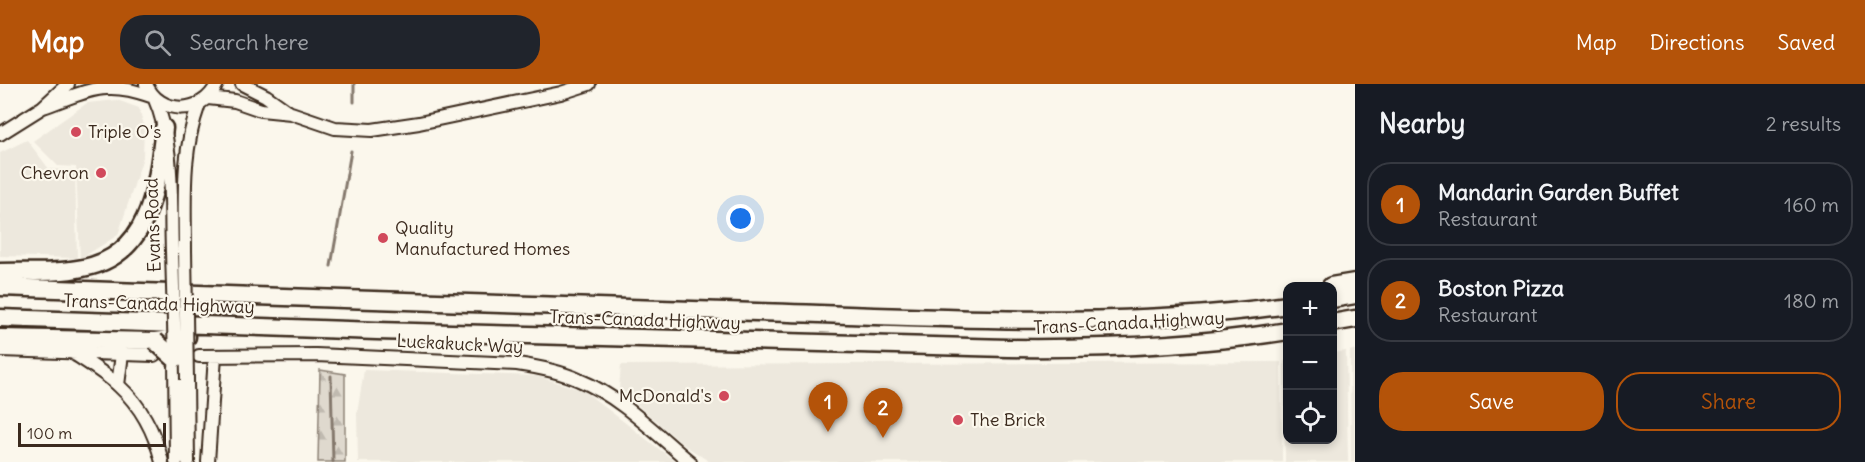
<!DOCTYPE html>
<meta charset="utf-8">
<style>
body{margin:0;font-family:Delius,sans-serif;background:#20242c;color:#f1f3f6}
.controls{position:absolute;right:18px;bottom:18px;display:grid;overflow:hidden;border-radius:12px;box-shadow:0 3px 9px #0003}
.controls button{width:54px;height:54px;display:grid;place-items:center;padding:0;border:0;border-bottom:2px solid #363941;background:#171b24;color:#f1f3f6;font:30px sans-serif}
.scale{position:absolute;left:18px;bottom:15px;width:148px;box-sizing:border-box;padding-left:6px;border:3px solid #3b2a1e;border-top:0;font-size:16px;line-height:21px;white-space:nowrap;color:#3b2a1e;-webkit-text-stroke:4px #fbf7ec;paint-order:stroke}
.you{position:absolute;left:741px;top:135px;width:21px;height:21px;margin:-15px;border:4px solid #fff;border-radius:50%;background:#1a73e8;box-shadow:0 0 0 9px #1a73e833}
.badge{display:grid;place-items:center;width:39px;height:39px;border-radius:50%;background:#b45309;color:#fff;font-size:20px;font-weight:700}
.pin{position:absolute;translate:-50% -50px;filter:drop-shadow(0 2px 3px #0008)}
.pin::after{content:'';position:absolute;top:32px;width:21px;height:18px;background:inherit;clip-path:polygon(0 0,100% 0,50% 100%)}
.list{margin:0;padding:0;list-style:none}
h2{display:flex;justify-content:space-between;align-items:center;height:78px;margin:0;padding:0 24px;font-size:26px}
h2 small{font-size:20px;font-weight:400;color:#9ea1a6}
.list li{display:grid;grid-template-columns:39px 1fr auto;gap:18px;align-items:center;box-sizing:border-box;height:84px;margin:0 12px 12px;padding:0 12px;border:2px solid #363941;border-radius:24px}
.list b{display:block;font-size:22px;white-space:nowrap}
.list p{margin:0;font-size:20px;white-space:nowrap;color:#9ea1a6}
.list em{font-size:20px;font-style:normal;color:#9ea1a6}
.actions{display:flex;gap:12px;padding:18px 24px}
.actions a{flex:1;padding:14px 0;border:2px solid #b45309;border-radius:24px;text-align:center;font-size:21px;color:#b45309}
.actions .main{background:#b45309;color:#fff}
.icon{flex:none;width:33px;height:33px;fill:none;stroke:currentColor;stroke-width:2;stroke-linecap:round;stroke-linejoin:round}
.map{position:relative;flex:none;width:1355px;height:378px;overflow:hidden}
header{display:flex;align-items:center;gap:36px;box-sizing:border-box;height:84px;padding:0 30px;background:#b45309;color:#fff}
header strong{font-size:28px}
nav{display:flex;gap:33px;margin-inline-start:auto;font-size:21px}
.search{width:420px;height:54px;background:#20242c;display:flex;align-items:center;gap:15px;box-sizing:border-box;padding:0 21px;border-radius:24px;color:#9ea1a6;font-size:22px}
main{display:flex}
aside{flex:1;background:#171b24}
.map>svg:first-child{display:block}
.built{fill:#ede8dd}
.forest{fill:url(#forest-firs);stroke:#8d8276;stroke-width:1.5}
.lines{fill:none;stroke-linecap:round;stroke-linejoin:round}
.stream{stroke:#85796d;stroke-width:3}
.tertiary-casing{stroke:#3b2a1e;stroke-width:16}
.motorway-casing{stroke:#3b2a1e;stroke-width:21}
.tertiary{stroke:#fbf7ec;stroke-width:12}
.motorway{stroke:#fbf7ec;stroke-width:16}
.tertiary-bridge-casing{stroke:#3b2a1e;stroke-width:16;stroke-linecap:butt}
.motorway-bridge-casing{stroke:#3b2a1e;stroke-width:21;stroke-linecap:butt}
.tertiary-bridge{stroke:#fbf7ec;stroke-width:12}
.motorway-bridge{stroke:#fbf7ec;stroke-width:16}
.poi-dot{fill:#d1495b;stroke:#fbf7ec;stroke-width:2}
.labels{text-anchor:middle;stroke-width:4.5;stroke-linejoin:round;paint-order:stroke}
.poi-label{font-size:18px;fill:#3b2a1e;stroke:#fbf7ec;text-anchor:start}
.street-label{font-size:18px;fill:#3b2a1e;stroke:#fbf7ec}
</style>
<header>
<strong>Map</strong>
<div class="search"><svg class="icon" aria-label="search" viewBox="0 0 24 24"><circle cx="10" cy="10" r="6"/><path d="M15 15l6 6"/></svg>Search here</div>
<nav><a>Map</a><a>Directions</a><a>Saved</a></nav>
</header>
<main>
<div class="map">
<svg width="1355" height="378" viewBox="0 0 1355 378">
<defs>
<pattern id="forest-firs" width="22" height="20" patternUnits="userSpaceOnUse" patternTransform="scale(1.5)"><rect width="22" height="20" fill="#dfd9ce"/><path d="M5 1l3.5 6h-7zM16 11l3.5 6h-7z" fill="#c0bab0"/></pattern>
</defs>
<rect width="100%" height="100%" fill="#fbf7ec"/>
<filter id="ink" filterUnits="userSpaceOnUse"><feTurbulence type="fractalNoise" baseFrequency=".0167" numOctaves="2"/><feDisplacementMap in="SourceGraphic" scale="12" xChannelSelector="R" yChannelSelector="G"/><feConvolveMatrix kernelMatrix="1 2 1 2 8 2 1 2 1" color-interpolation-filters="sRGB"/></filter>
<g filter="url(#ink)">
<path class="built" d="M117,16L139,24L144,42L143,73L118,151L80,175L76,83L58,82L33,57L87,19Z
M27,56L49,85L75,86L77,174L0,172V69Z
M1355,265V378H1351L1350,267Z
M1346,267L1348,378H1285L1284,277L1287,276L1288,356H1332L1333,269Z
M1281,278L1282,378H710L684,361L619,305L621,281Z
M364,286L537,292L584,307L676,378H358L357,330Z"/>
<path class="forest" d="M320,286L345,290V378H318Z"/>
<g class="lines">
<path class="stream" d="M354,0V18
M331,182L351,67
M331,292L333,378"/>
<g class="tertiary-casing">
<path id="tertiary" d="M146,0C159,32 203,31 217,0
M242,0L266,12L290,29
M154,13C175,60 170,117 172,167
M208,14L235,17L261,26L291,29L335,44L372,46L419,39L561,9L589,0
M43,23C62,17 88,4 107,4C123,3 138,8 154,13
M0,50L43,23L68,0
M185,166C185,114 181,70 199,20
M0,266L154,271
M73,269C88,279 105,289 119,302C141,322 155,349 162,378
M199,272L316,271L517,280C538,283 559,287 579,296C621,313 656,350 690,378
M175,275L176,378
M187,296L188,378
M118,301L122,270
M208,378L215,272"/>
</g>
<g class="motorway-casing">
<path id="motorway" d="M0,188C27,187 56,190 83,184C152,171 157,100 164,44
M1331,202L1355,198
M0,203C252,212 505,221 757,228C933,233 1112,246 1288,221
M1332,215L1355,211
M0,234L377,247L1008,264C1101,265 1196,262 1288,247
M1332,239L1355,235
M0,254L155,257L187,253"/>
</g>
<use href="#tertiary" class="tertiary"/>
<use href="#motorway" class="motorway"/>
<g class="tertiary-bridge-casing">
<path id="tertiary-bridge" d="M185,166L187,296
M172,167L175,275"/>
</g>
<g class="motorway-bridge-casing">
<path id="motorway-bridge" d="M155,257L175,275"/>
</g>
<use href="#tertiary-bridge" class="tertiary-bridge"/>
<use href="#motorway-bridge" class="motorway-bridge"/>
</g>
</g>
<g class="poi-dot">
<circle cx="76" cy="48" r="6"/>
<circle cx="101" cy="89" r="6"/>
<circle cx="383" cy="154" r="6"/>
<circle cx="724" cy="312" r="6"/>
<circle cx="958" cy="336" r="6"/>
</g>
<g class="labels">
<g class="poi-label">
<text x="88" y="54">Triple O's</text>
<text x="89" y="95" text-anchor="end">Chevron</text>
<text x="395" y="150">Quality<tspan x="395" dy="21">Manufactured Homes</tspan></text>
<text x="712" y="318" text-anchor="end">McDonald's</text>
<text x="970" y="342">The Brick</text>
</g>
<g class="street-label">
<text transform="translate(153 141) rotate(-92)" y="6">Evans Road</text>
<text transform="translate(159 220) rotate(2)" y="6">Trans-Canada Highway</text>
<text transform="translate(645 236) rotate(2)" y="6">Trans-Canada Highway</text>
<text transform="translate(1129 239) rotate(-3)" y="6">Trans-Canada Highway</text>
<text transform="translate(460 260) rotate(3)" y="6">Luckakuck Way</text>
</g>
</g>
</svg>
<div class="controls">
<button>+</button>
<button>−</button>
<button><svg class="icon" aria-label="locate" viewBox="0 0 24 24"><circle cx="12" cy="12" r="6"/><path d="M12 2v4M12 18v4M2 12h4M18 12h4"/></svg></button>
</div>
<div class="scale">100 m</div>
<div class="you"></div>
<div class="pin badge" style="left:828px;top:348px">1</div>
<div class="pin badge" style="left:883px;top:354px">2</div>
</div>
<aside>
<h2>Nearby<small>2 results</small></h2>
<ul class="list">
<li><span class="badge">1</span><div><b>Mandarin Garden Buffet</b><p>Restaurant</p></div><em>160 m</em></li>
<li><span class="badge">2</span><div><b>Boston Pizza</b><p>Restaurant</p></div><em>180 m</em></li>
</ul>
<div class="actions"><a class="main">Save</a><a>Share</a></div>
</aside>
</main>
